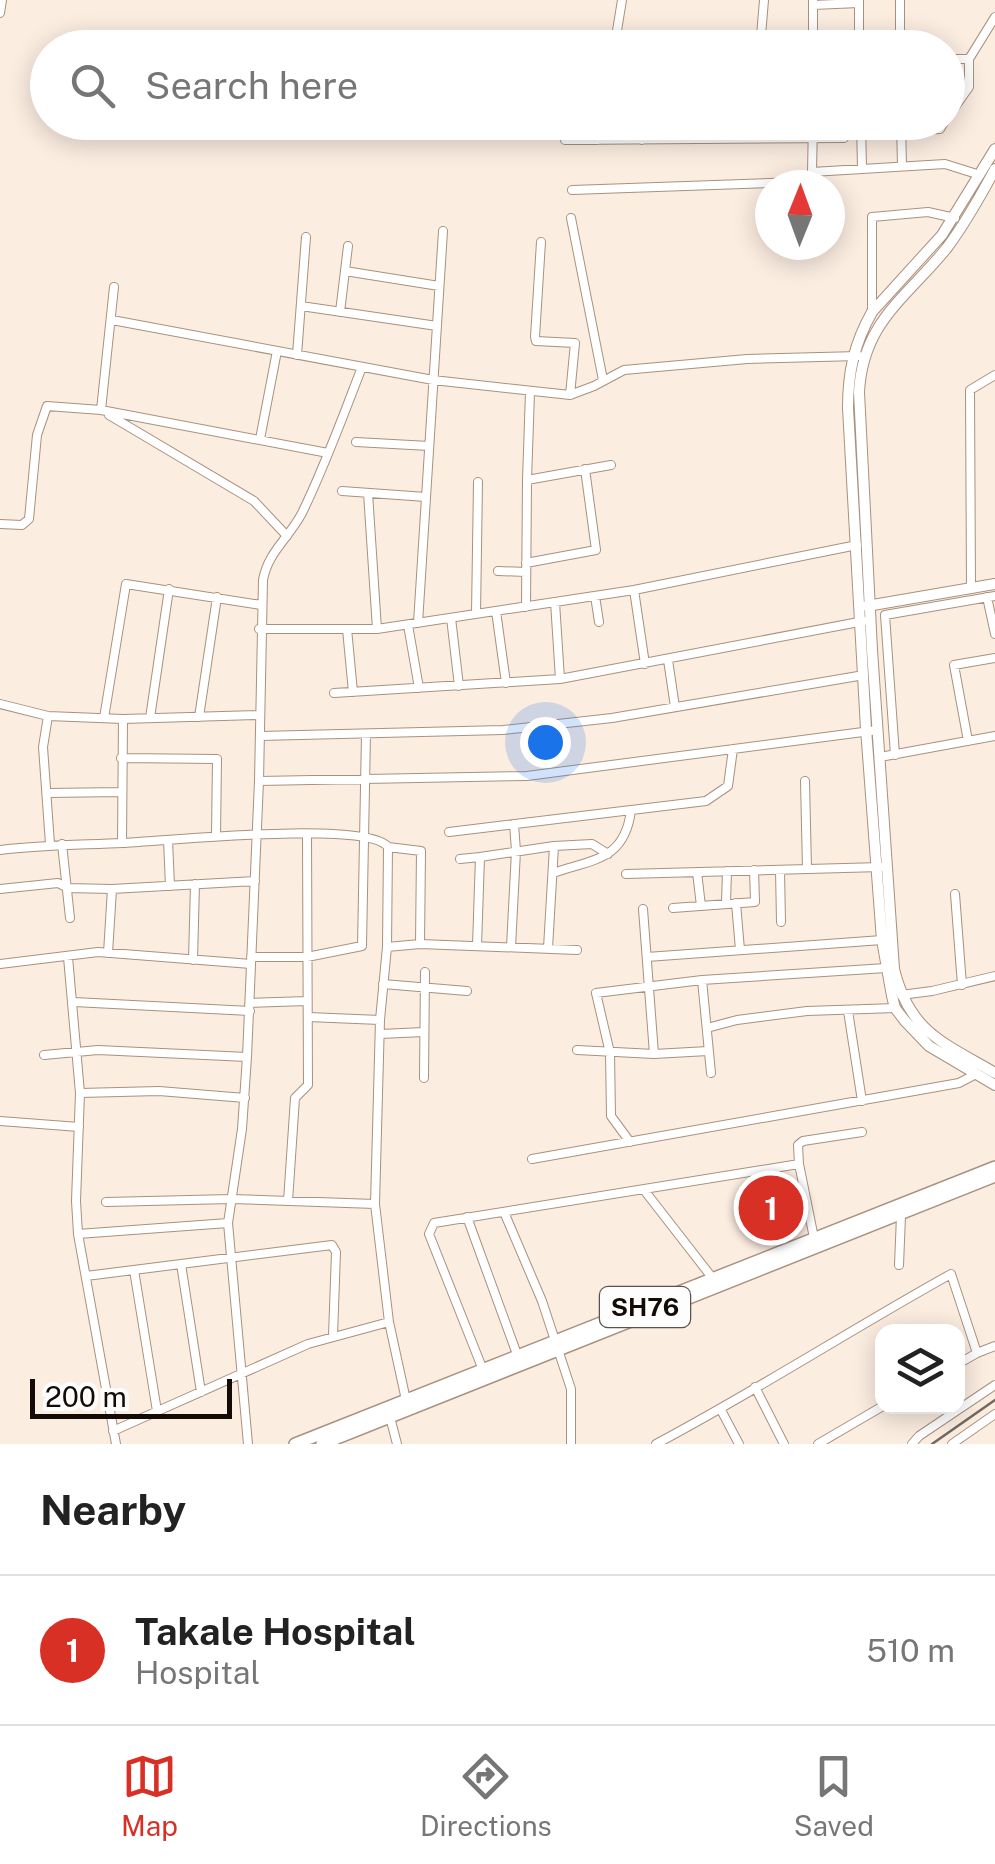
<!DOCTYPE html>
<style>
body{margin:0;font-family:"Public Sans",sans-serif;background:#f2f2f2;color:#222}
.controls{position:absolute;right:30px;bottom:30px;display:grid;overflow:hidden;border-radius:20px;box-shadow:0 5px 25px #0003}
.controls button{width:90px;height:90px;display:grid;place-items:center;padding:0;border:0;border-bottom:2px solid #e0e0e0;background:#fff;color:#222;font:50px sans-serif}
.compass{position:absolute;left:755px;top:170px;width:90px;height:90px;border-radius:50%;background:#fff;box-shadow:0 5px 25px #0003;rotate:1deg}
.scale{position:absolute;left:30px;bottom:25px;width:202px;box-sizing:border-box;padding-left:10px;border:5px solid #140b06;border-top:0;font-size:28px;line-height:35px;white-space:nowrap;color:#140b06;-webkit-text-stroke:8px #fdfdfd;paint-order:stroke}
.you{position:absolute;left:545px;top:742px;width:35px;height:35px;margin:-25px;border:8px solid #fff;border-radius:50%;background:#1a73e8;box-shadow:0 0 0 15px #1a73e833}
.badge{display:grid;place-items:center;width:65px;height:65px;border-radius:50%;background:#d93025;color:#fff;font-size:32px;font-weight:700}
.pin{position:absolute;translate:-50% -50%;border:5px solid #fff;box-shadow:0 2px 10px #0006}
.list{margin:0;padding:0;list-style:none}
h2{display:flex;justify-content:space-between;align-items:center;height:130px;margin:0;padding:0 40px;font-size:42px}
h2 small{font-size:32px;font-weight:400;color:#767676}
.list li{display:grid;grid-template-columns:65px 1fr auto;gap:30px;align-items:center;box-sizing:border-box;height:150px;padding:0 40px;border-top:2px solid #e0e0e0}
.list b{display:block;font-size:38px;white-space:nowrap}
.list p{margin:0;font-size:32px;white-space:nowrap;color:#767676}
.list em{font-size:32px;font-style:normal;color:#767676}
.icon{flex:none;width:55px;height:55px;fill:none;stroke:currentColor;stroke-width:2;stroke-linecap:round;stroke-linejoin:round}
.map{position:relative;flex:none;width:995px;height:1444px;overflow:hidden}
.search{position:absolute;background:#fff;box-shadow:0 5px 25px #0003;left:30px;right:30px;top:30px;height:110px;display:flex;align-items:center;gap:25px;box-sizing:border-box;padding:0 35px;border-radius:55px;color:#767676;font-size:38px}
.sheet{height:280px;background:#fff}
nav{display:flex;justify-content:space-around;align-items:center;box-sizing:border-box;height:140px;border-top:2px solid #e0e0e0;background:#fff;font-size:28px;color:#767676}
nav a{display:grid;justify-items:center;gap:5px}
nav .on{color:#d93025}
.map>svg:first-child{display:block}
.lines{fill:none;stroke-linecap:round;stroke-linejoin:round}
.street-casing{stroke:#a9917f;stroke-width:10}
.secondary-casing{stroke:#a9917f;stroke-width:12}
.primary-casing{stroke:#a9917f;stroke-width:14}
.street{stroke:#fff;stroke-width:8}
.secondary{stroke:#fff;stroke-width:10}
.primary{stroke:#fff;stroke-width:11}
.rail{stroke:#746860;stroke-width:2.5}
.labels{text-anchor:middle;stroke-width:8;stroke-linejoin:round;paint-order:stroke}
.shield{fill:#fdfdfd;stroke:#5a5450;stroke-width:2.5}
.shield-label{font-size:25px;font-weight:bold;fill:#140b06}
</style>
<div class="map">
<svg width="995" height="1444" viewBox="0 0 995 1444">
<rect width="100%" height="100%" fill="#fcede1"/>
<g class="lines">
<g class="street-casing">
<path id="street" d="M859,0V48
M900,0V48
M813,5L859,3
M0,13L2,0
M615,43L683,48
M615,43L622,0
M760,48L764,0
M813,48V0
M948,59H969V87L948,117
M969,59L995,17
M861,122L862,169
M901,122L902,166
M901,131L940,129L944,122
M565,140L844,138
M597,140L600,122
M642,140L646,122
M812,172L813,122
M572,190L800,182L809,179L812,172L945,164L980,175
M571,218L603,380
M541,242L535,337L536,341L575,343L570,395
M345,271L439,286
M301,306L437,326
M340,312L348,246
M872,312V217L928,212L955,218
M112,320L433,380L570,395L594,386L624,370L747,359L859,356
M297,355L306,237
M101,410L114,287
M109,415L254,501L287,536
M260,439L277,351
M356,442L429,446
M527,480L530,392
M342,491L426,497
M368,493L377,629
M0,524L22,525L29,519L37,435L47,406L101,410L328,453
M526,563L596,550L585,469
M498,571L526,572
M971,588L970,390L995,375
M634,590L645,664
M595,596L599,622
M987,597L995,634
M555,602L560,679
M526,607L527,480L611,465
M496,611L506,683
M476,614L478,482
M451,618L459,686
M418,623L443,231
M408,625L419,688
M259,629H377L634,590L857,545
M347,629L353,692
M668,660L675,707
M334,693L560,679L864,621
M0,704L48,716
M199,717L217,597
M104,718L126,584L261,605
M150,718L169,589
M260,736L503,730L612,718L864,675
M968,741L954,665L995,658
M895,755L885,615L995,596
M880,757L995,736
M121,758L217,759L216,836
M259,781L527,776L878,730
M805,781L807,869
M47,793L121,792
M449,832L706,801L728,786L733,749
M168,840L170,886
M122,843L123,719
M50,844L43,747L48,716L123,719L259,715
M62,844L70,918
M554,846L592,844L608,854
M388,847L387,947L380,1020L375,1204L389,1322L406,1400
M0,850C41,845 81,845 123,843C164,841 367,820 388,847L421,851L420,944
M460,859L480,857
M780,870L781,922
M697,872L701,906
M553,873C594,859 625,860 631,810
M626,874L881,867
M0,889L58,883L68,888L112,889L255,881
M955,894L962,985
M726,903L727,871
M736,903L740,950
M673,908L755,902L754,870
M643,909L654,1054
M477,946L480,857L554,846L548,948
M387,947L420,944L577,950
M511,947L516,851L514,824
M108,953L112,889
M68,957L80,1093L76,1201L78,1234L116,1444
M251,957H307L362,946L366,734
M647,957L882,940
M193,960L195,884
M0,964L98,952L251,964
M702,980L711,1073
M383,984L467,991
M901,995L932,991L995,976
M74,1002L250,1011
M250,1003L307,1001
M848,1011L862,1101
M308,1017L380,1020
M707,1028L737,1020L807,1011L896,1008
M380,1034L424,1032
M577,1050L654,1054L708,1051
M44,1055L98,1050L247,1057
M424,1078L425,972
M80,1093L159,1091L245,1098
M0,1121L79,1127
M630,1142L611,1116L610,1053L596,993L702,980L886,968
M532,1159L959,1083L976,1074
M644,1190L714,1280
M288,1201L295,1098L308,1085L307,835
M106,1202L231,1199L375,1204
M504,1212L542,1301L571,1389V1444
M467,1217L518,1357
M78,1234L228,1223
M814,1238L799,1164L798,1145L803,1141L862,1132
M181,1264L201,1392
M899,1265L901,1216
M134,1270L157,1411
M86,1276L332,1245L336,1252L333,1336
M958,1364L977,1353
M483,1370L429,1234L434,1223L799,1164
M755,1387L784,1444
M721,1410L739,1444
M390,1417L397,1444
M113,1431L308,1344L389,1322
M248,1444L228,1223L242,1129L247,1057L259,781L263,580C268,552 289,538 302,513C325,466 343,416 362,367
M656,1444C756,1391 852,1329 951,1274L977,1353L995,1346
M818,1444L883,1406
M912,1444L919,1436L995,1385
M952,1444L995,1414"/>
</g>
<g class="secondary-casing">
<path id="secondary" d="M995,149L942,235L872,312C854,344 848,372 848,408L866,729L882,940L892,996L895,1008L905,1021L929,1046L995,1085
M995,169C980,197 965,224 946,249C905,299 863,322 859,392L872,650L894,969C909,1032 944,1043 995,1073
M867,606L995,584"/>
</g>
<g class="primary-casing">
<path id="primary" d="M295,1444L995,1167
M322,1444L995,1176"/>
</g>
<use href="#street" class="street"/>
<use href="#secondary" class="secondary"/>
<use href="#primary" class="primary"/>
<path class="rail" d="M932,1444L995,1400"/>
</g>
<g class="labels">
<rect class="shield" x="600" y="1287" width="90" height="40" rx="8"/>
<g class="shield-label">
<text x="645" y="1316">SH76</text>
</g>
</g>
</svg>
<div class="controls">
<button><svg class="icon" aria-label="layers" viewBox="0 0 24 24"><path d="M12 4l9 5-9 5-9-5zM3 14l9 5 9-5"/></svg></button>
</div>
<svg class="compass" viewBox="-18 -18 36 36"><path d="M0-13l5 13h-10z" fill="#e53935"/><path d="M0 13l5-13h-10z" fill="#767676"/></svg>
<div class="scale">200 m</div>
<div class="you"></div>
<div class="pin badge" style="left:771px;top:1208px">1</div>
<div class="search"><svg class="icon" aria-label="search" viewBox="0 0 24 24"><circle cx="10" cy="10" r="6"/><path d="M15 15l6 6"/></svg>Search here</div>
</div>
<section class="sheet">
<h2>Nearby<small></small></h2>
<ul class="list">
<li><span class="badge">1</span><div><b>Takale Hospital</b><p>Hospital</p></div><em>510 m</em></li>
</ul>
</section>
<nav>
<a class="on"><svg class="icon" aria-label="map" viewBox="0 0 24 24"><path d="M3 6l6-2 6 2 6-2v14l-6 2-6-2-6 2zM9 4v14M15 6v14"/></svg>Map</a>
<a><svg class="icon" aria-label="directions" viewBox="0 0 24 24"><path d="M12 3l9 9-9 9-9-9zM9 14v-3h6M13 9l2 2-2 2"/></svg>Directions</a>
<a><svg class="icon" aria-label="saved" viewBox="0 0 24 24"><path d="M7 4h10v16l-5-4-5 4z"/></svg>Saved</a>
</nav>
